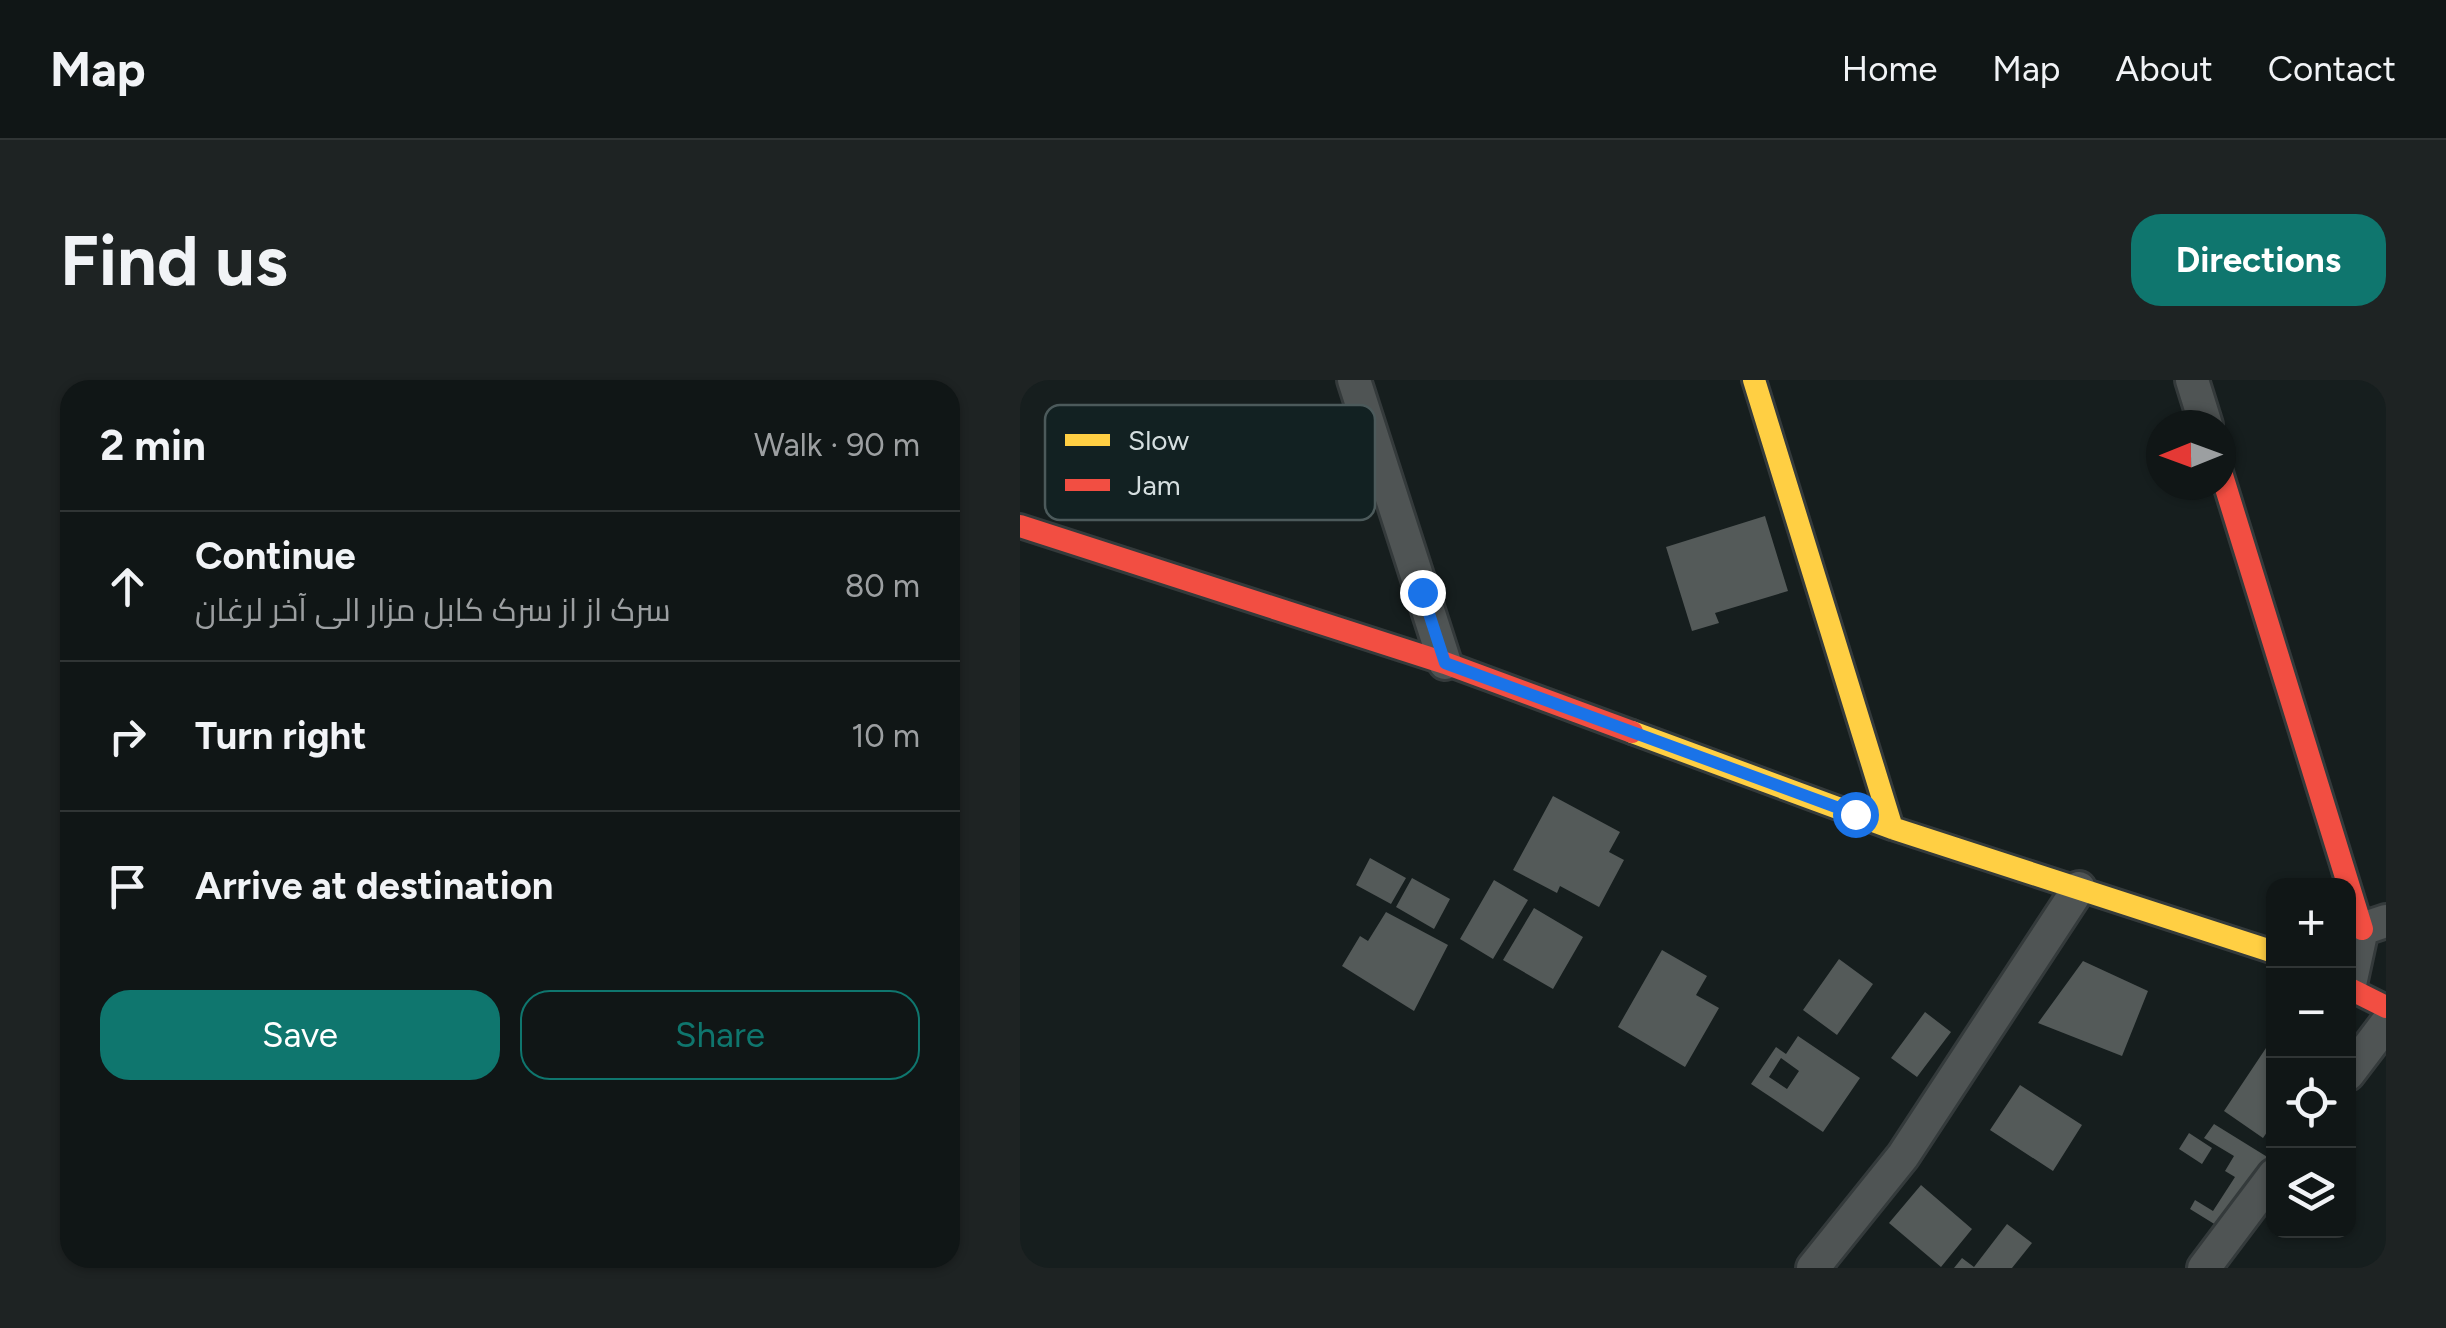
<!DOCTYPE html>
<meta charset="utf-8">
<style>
body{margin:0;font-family:Figtree,Cairo,sans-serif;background:#1e2323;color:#f1f3f6}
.controls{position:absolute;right:30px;bottom:30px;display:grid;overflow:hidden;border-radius:20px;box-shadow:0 2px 8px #0004}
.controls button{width:90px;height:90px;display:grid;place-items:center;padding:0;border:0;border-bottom:2px solid #303535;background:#101616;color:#f1f3f6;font:50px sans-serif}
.compass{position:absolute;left:1126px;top:30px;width:90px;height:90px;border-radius:50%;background:#101616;box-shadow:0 2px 8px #0004;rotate:269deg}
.stop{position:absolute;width:30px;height:30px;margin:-22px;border:8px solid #1a73e8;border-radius:50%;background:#fff}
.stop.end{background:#1a73e8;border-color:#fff;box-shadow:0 2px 10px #0008}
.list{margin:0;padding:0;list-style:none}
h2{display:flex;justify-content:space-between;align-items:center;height:130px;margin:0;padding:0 40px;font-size:42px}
h2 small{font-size:32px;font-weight:400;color:#9c9fa1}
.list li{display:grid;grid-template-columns:65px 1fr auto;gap:30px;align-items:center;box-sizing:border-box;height:150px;padding:0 40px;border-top:2px solid #303535}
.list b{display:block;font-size:38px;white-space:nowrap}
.list p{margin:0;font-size:32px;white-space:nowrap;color:#9c9fa1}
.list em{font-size:32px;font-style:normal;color:#9c9fa1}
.actions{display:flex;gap:20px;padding:30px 40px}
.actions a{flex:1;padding:22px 0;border:2px solid #0f766e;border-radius:30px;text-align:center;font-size:35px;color:#0f766e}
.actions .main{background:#0f766e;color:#fff}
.icon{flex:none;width:55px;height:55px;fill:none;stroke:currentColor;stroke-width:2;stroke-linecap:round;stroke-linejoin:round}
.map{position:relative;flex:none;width:1366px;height:888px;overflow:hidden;border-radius:30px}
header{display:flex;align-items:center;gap:60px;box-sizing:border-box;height:140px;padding:0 50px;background:#101616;border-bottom:2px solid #303535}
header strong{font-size:48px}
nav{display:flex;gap:55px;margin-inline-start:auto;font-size:35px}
.intro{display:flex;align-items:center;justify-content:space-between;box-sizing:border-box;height:240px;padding:0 60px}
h1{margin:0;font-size:70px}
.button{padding:25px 45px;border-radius:30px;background:#0f766e;color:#fff;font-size:35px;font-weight:700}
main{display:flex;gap:60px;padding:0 60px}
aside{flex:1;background:#101616;border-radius:30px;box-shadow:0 2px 8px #0004}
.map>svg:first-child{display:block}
.building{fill:#545a59;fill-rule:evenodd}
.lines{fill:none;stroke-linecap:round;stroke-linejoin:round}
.street-casing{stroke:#343a3b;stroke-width:38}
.slow-casing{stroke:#343a3b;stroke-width:28}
.jam-casing{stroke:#343a3b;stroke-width:28}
.street{stroke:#4f5454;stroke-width:32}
.slow{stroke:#ffcf43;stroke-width:22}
.jam{stroke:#f24e42;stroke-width:22}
.route{stroke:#1a73e8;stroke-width:12}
.key{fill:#122122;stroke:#4c5a5b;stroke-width:2.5}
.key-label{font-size:28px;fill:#d5dedf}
</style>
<header>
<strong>Map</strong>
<nav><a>Home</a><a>Map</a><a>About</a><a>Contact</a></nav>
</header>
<div class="intro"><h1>Find us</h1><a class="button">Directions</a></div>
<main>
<aside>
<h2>2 min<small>Walk · 90 m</small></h2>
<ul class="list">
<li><svg class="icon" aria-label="ahead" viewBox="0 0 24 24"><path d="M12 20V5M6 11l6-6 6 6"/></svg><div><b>Continue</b><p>سرک از از سرک کابل مزار الی آخر لرغان</p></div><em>80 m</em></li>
<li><svg class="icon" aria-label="right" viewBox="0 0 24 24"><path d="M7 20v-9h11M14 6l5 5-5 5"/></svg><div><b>Turn right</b></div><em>10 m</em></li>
<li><svg class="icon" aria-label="arrive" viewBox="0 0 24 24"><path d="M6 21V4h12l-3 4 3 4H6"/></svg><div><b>Arrive at destination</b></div></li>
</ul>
<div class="actions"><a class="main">Save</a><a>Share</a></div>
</aside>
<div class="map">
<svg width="1366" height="888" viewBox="0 0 1366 888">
<rect width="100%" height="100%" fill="#161e1e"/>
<path class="building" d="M745,136L768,211L695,233L699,243L672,251L646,167Z
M533,416L600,452L589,472L604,480L579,527L540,506L537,513L493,490Z
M350,478L386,498L371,524L336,505Z
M392,498L430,519L414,549L376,527Z
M474,500L508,520L473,579L440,559Z
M514,528L563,557L533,609L483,580Z
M366,532L428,565L394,631L322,586L340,556L348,561Z
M642,570L687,596L676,615L699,628L665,687L598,647Z
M819,579L853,604L817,655L783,630Z
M1063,581L1128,611L1102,676L1018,643Z
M905,632L931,652L897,697L871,678Z
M778,656L840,698L803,752L731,704L756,667L766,674ZM761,678L779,691L767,709L749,697Z
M1246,668L1254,673V742L1243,758L1204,731Z
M1000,705L1062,745L1033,791L970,750Z
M1194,744L1249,778L1204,850L1170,829L1175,820L1193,831L1215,797L1205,791L1214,776L1184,758Z
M1169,753L1192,768L1182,784L1159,769Z
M901,805L952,849L921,887L869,843Z
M987,844L1012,863L992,888H934L942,878L954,887Z"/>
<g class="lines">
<g class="street-casing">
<path id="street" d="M334,0L425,283
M1172,0L1186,45
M1329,609L1342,549L1366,541
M1328,694L1366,644
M793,888L883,776L1059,508
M1184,888L1254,795"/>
</g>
<g class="slow-casing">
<path id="slow" d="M734,0L872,448
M612,352L872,448L1254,572"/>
</g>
<g class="jam-casing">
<path id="jam" d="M1201,92L1342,549
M0,146L425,283L612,352
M1328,608L1366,627"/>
</g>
<use href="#street" class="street"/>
<use href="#slow" class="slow"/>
<use href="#jam" class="jam"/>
</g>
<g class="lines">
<path class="route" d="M402,212L425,283L835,434"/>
</g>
<rect x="25" y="25" width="330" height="115" rx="15" class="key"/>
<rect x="45" y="54" width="45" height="12" fill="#ffcf43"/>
<rect x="45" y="99" width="45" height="12" fill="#f24e42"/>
<g class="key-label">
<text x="108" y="70">Slow</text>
<text x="108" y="115">Jam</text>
</g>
</svg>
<div class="controls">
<button>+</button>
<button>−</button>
<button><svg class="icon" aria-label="locate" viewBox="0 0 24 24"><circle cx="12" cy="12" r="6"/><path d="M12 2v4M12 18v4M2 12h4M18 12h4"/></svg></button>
<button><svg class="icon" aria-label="layers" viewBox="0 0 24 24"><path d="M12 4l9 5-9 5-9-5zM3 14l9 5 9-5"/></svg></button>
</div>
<svg class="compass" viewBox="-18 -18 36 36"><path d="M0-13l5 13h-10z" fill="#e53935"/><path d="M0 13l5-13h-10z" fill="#9c9fa1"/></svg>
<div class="stop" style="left:835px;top:434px"></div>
<div class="stop end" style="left:402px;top:212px"></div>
</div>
</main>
